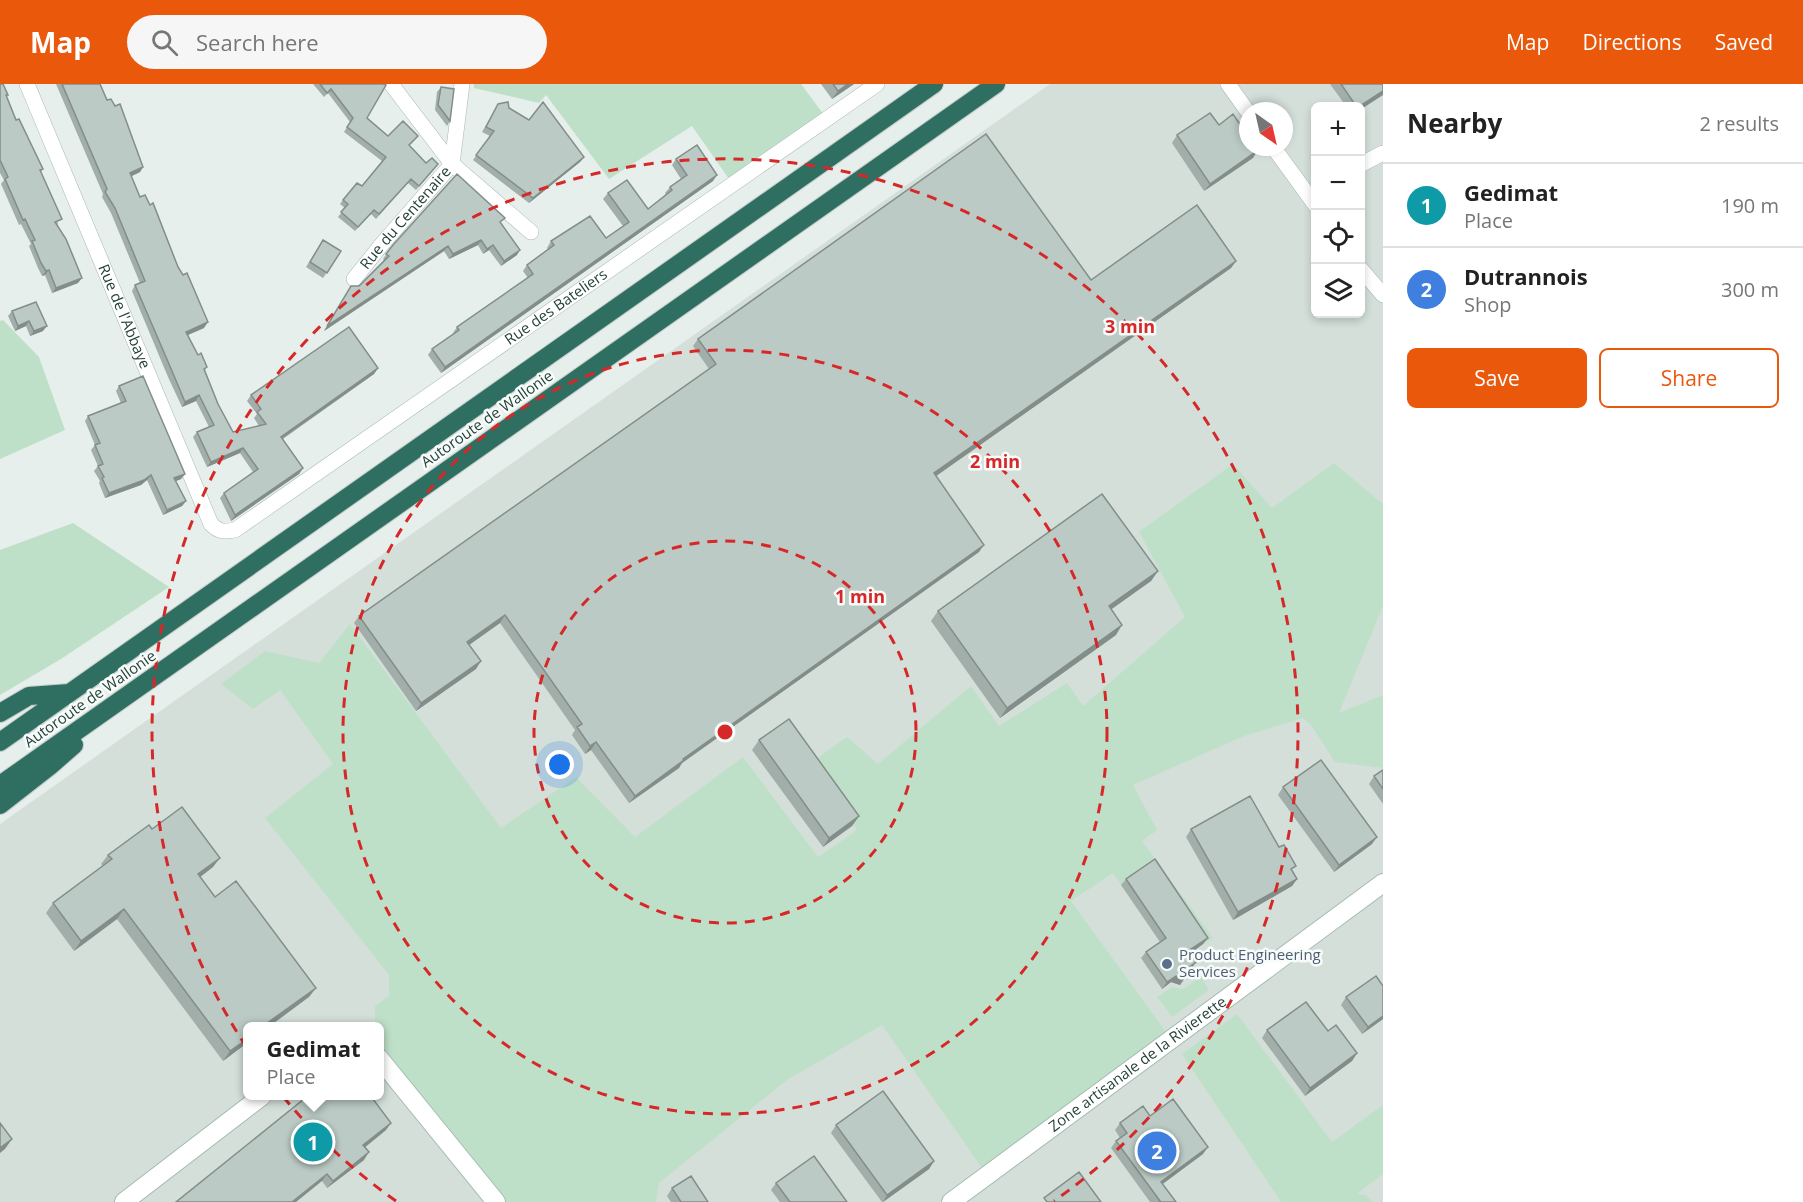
<!DOCTYPE html>
<meta charset="utf-8">
<style>
body{margin:0;font-family:"Open Sans",sans-serif;background:#f6f6f6;color:#222}
.controls{position:absolute;right:18px;top:18px;display:grid;overflow:hidden;border-radius:9px;box-shadow:0 3px 9px #0003}
.controls button{width:54px;height:54px;display:grid;place-items:center;padding:0;border:0;border-bottom:2px solid #e0e0e0;background:#fff;color:#222;font:30px sans-serif}
.compass{position:absolute;left:1239px;top:18px;width:54px;height:54px;border-radius:50%;background:#fff;box-shadow:0 3px 9px #0003;rotate:146deg}
.you{position:absolute;left:560px;top:681px;width:21px;height:21px;margin:-15px;border:4px solid #fff;border-radius:50%;background:#1a73e8;box-shadow:0 0 0 9px #1a73e833}
.badge{display:grid;place-items:center;width:39px;height:39px;border-radius:50%;background:#ea580c;color:#fff;font-size:20px;font-weight:700}
.pin{position:absolute;translate:-50% -50%;border:3px solid #fff;box-shadow:0 2px 6px #0006}
.popup{position:absolute;left:243px;top:938px;width:141px;height:78px;box-sizing:border-box;display:grid;place-content:center;border-radius:9px;background:#fff;filter:drop-shadow(0 2px 4px #0005);font-size:20px;white-space:nowrap;color:#767676}
.popup b{font-size:22px;color:#222}
.popup::after{content:'';position:absolute;left:50%;top:100%;margin-left:-12px;border:12px solid transparent;border-top-color:#fff}
.list{margin:0;padding:0;list-style:none}
h2{display:flex;justify-content:space-between;align-items:center;height:78px;margin:0;padding:0 24px;font-size:26px}
h2 small{font-size:20px;font-weight:400;color:#767676}
.list li{display:grid;grid-template-columns:39px 1fr auto;gap:18px;align-items:center;box-sizing:border-box;height:84px;padding:0 24px;border-top:2px solid #e0e0e0}
.list b{display:block;font-size:22px;white-space:nowrap}
.list p{margin:0;font-size:20px;white-space:nowrap;color:#767676}
.list em{font-size:20px;font-style:normal;color:#767676}
.actions{display:flex;gap:12px;padding:18px 24px}
.actions a{flex:1;padding:14px 0;border:2px solid #ea580c;border-radius:9px;text-align:center;font-size:21px;color:#ea580c}
.actions .main{background:#ea580c;color:#fff}
.icon{flex:none;width:33px;height:33px;fill:none;stroke:currentColor;stroke-width:2;stroke-linecap:round;stroke-linejoin:round}
.map{position:relative;flex:none;width:1383px;height:1118px;overflow:hidden}
header{display:flex;align-items:center;gap:36px;box-sizing:border-box;height:84px;padding:0 30px;background:#ea580c;color:#fff}
header strong{font-size:28px}
nav{display:flex;gap:33px;margin-inline-start:auto;font-size:21px}
.search{width:420px;height:54px;background:#f6f6f6;display:flex;align-items:center;gap:15px;box-sizing:border-box;padding:0 21px;border-radius:33px;color:#767676;font-size:22px}
main{display:flex}
aside{flex:1;background:#fff}
.map>svg:first-child{display:block}
.built{fill:#d4dfda;fill-rule:evenodd}
.green{fill:#bfe0c8}
.lines{fill:none;stroke-linecap:round;stroke-linejoin:round}
.street-casing{stroke:#a8b8b2;stroke-width:16}
.secondary-casing{stroke:#a4bbb3;stroke-width:20}
.highway-casing{stroke:#c2cac8;stroke-width:20}
.street{stroke:#fff;stroke-width:15}
.secondary{stroke:#fff;stroke-width:18}
.highway{stroke:#2f6f62;stroke-width:18}
.wall{fill:#a1aea9}
.shaded-wall{fill:#838d89}
.building{fill:#bbcac4;stroke:#838d89;stroke-width:1.5}
.ring{fill:none;stroke:#d62828;stroke-width:3;stroke-dasharray:10 8}
.service-dot{fill:#5c6f8a;stroke:#f7fbf9;stroke-width:2}
.labels{text-anchor:middle;stroke-width:5;stroke-linejoin:round;paint-order:stroke}
.street-label{font-size:15px;fill:#24423a;stroke:#f7fbf9}
.service-label{font-size:15px;fill:#4e5e75;stroke:#f7fbf9;text-anchor:start}
.centre{fill:#d62828;stroke:#f7fbf9;stroke-width:3}
.ring-label{font-size:18px;text-anchor:middle;font-weight:bold;fill:#d62828;stroke:#f7fbf9;stroke-width:5;stroke-linejoin:round;paint-order:stroke}
</style>
<header>
<strong>Map</strong>
<div class="search"><svg class="icon" aria-label="search" viewBox="0 0 24 24"><circle cx="10" cy="10" r="6"/><path d="M15 15l6 6"/></svg>Search here</div>
<nav><a>Map</a><a>Directions</a><a>Saved</a></nav>
</header>
<main>
<div class="map">
<svg width="1383" height="1118" viewBox="0 0 1383 1118">
<rect width="100%" height="100%" fill="#e6efeb"/>
<path class="built" d="M1050,0H1383V1118H0V740ZM1316,22H1360V230H1316ZM1248,27H1284V63H1248ZM247,942H379V1012H247Z"/>
<path class="green" d="M474,0H801L824,31L729,95L692,42L609,95L546,11L539,19L474,4Z
M3,236L39,273L65,346L0,375V237Z
M1334,379L1383,420V522L1339,629L1383,611V684L1335,678L1311,641L1303,634L1244,652L1133,701L1157,746L1142,757L1213,854L1203,860L1121,801L1113,789L1071,817L1166,948L982,1084L882,941L787,996L659,1099L656,1118H493L379,974V942H375V922L389,912V891L265,734L333,680L280,606L253,625L221,600L265,567L319,579L350,540L501,744L576,693L635,753L743,673L818,773L857,746L816,675L847,653L878,680L971,602L999,642L1067,599L1083,622L1185,533L1139,448L1233,380L1272,424Z
M73,439L169,503L61,575L0,611V466Z
M1201,893L1209,906L1172,933L1157,913L1172,903L1183,905Z
M1237,930L1332,1058L1383,1021V1090L1357,1110L1366,1111L1373,1118H1281L1182,970Z"/>
<g class="lines">
<g class="street-casing">
<g id="street">
<path id="s1" d="M27,0L211,440C219,448 224,448 235,446L877,0"/>
<path d="M391,0L452,80L531,148"/>
<path d="M1228,0L1248,28"/>
<path d="M1273,63L1316,122"/>
<path d="M1360,81L1383,69"/>
<path d="M1360,184L1383,211"/>
<path id="s2" d="M354,195L382,160L452,80L462,0"/>
</g>
</g>
<g class="secondary-casing">
<g id="secondary">
<path d="M379,974L496,1118"/>
<path d="M124,1118L262,1012"/>
<path id="s3" d="M951,1118L1383,799"/>
</g>
</g>
<g class="highway-casing">
<path id="highway" d="M0,629L29,612L69,609
M0,658L934,0
M0,701L996,0
M0,721L50,682L74,661"/>
</g>
<use href="#street" class="street"/>
<use href="#secondary" class="secondary"/>
<use href="#highway" class="highway"/>
</g>
<path class="wall" d="M0,0L6,13L16,36L43,85L41,88L58,140L57,141L78,199L52,209L45,191L42,192L38,184L29,162L31,160L21,140L19,141L1,100L4,96L0,89Z
M56,0H100L107,16L143,83L140,88L131,92L140,113L178,183L204,244L188,251L198,271L207,283L205,286L218,320L233,348L259,342L254,334L257,330L247,317L251,311L378,284L374,290L283,355L303,384L299,390L231,437L220,414L224,409L253,388L240,369L207,383L193,353L197,348L209,343L196,317L182,323L168,293L132,207L135,201L140,199L111,129L102,113L103,110Z
M313,0H384L367,34L388,52H418L409,62L426,79L438,80L416,106L408,99L376,135L371,130L355,147L338,133L345,124L340,120L343,116L362,102L382,77L344,48L350,38L328,9L324,13Z
M821,0H854L832,15Z
M1330,0H1383L1360,22H1346Z
M441,3L450,37L447,42L435,26L437,8Z
M498,20L509,24L584,73L580,78L529,119L473,76L490,52L482,48Z
M1219,41L1253,74L1204,107L1172,59L1177,51Z
M676,75L713,97L441,289L428,271L432,265L454,250L453,249L457,243L528,194L523,187L527,181L548,165L547,164L551,157L606,154L623,142L603,115L608,109L648,125L666,111L665,109L670,103L681,95L672,81Z
M501,139L517,171L501,182L489,166L483,170L478,161L449,175L444,167L324,247L348,207L359,202L384,176L383,175L393,161Z
M323,156L341,167L323,194L306,183Z
M1236,177L1231,184L936,392L979,468L682,679L679,684L629,719L591,666L585,670L572,651L575,646L500,539L469,561L476,585L416,627L354,539L359,532L709,285L693,262L698,255L1091,196Z
M36,218L43,247L30,252L26,242L15,247L8,232L12,227Z
M119,302L185,390L181,395L176,397L186,417L182,422L163,431L147,396L141,401L105,414L99,399L100,397L94,387L98,382L91,366L95,361L85,337L88,332L121,319L116,307Z
M1158,487L1151,497L1111,525L1116,551L1000,634L931,537L938,527Z
M759,656L859,732L852,742L823,763L752,666Z
M1383,686V720L1369,700L1374,692Z
M1283,703L1372,760L1334,788L1278,711Z
M152,745L213,783L200,793L215,813L309,913L247,942V959L223,977L117,835L74,867L46,829L53,819L103,782L101,780L108,771Z
M1191,745L1279,763L1297,795L1292,802L1233,836L1186,753Z
M1126,795L1208,854L1203,860L1190,870L1196,878L1191,885L1186,889L1180,901L1171,898L1162,905L1141,874L1146,868L1160,858L1121,801Z
M1346,913L1383,935L1362,950L1341,921Z
M1267,946L1328,947L1357,969L1352,977L1305,1012L1262,954Z
M309,1011L386,1046L365,1063L364,1076L327,1104L322,1097Z
M1150,1032L1203,1070L1162,1100L1176,1118H1150L1111,1064L1116,1057L1120,1054L1115,1046L1120,1039Z
M836,1041L934,1077L929,1085L883,1118H882L831,1049Z
M776,1099L847,1118H780L771,1106Z
M672,1104L708,1118H671L667,1112Z"/>
<path class="shaded-wall" d="M848,0H854L832,15L838,7Z
M1383,7V11L1360,26V22Z
M1258,66L1253,74L1204,107L1210,100Z
M584,73L580,78L529,119L533,114Z
M143,83L140,88L126,95L130,89Z
M717,91L713,97L441,289L445,283Z
M481,156L478,161L449,175L453,170Z
M493,161L489,166L483,170L487,165Z
M448,162L444,167L324,247L327,242Z
M520,166L517,171L501,182L504,177Z
M1236,177L1231,184L929,397L934,389Z
M49,186L45,191L42,192L46,187Z
M82,194L78,199L52,209L56,204Z
M29,237L26,242L15,247L18,242Z
M208,238L204,244L183,253L186,248Z
M47,242L43,247L30,252L34,247Z
M378,284L374,290L277,358L281,353Z
M199,311L196,317L182,323L185,318Z
M243,364L240,369L207,383L211,378Z
M303,384L299,390L231,437L235,431Z
M185,390L181,395L171,399L174,394Z
M151,391L147,396L141,401L105,414L109,409Z
M186,417L182,422L163,431L167,426Z
M984,461L979,468L682,679L679,684L629,719L635,712L683,675Z
M1158,487L1151,497L1102,532L1109,522Z
M505,531L500,539L462,566L467,558Z
M1122,541L1116,551L1000,634L1007,624Z
M481,577L476,585L416,627L421,619Z
M596,658L591,666L585,670L590,662Z
M859,732L852,742L823,763L829,754Z
M1377,753L1372,760L1334,788L1339,781Z
M220,774L213,783L191,800L198,790Z
M1297,795L1292,802L1233,836L1238,828Z
M124,825L117,835L74,867L81,857Z
M1208,854L1203,860L1184,874L1188,867Z
M1196,878L1191,885L1182,891L1187,885Z
M1176,892L1185,894L1180,901L1171,898L1162,905L1167,898Z
M316,904L309,913L270,942H263Z
M1383,932V935L1362,950L1368,943Z
M247,955V959L223,977L230,967Z
M1357,969L1352,977L1305,1012L1310,1004Z
M391,1039L386,1046L358,1069L363,1061Z
M12,1055L5,1065L0,1069V1064Z
M1208,1063L1203,1070L1156,1105L1161,1098Z
M369,1068L364,1076L327,1104L333,1097Z
M934,1077L929,1085L883,1118L887,1111Z
M327,1090L322,1097L296,1118H292Z"/>
<path class="building" d="M0,0H3L8,11H6L16,36L19,35L43,85L40,86L62,135L55,138L66,155L82,194L56,204L49,186L46,187L41,179L32,157L35,156L25,135L23,136L5,95L8,93L0,76Z
M62,0H100L107,16L111,15L115,22L120,20L143,83L130,89L140,113L145,111L150,121L153,119L178,183L183,191L187,189L208,238L186,248L198,271L201,269L207,283L204,285L218,320L233,348L266,340L257,328L261,325L251,311L349,243L378,284L281,353L303,384L235,431L224,409L258,385L243,364L211,378L197,348L214,341L199,311L185,318L172,287L135,201L145,197L115,124L105,108L107,105Z
M320,0H384L386,1L367,34L388,52L403,37L418,52L409,61L426,79L432,74L438,80L419,102L411,95L379,130L374,126L358,143L341,128L348,120L343,116L357,99L362,102L386,73L347,43L353,34L331,5L327,9Z
M833,0H848L838,7Z
M1341,0H1383V7L1360,22H1356Z
M441,3L454,5L450,37L438,21Z
M508,18L509,24L529,36L543,18L584,73L533,114L476,71L494,47L486,43L498,20Z
M1210,29L1219,41L1233,30L1248,52V63H1256L1258,66L1210,100L1177,51Z
M986,50L1091,196L1197,121L1236,177L934,389L984,461L683,675L684,676L635,712L596,658L590,662L577,643L582,640L505,531L467,558L481,577L421,619L359,532L716,280L698,255Z
M697,61L717,91L445,283L432,265L459,246L457,243L533,190L527,181L554,161L551,157L590,132L606,154L629,138L608,109L627,96L648,125L672,106L670,103L687,91L676,75Z
M457,90L505,134L500,138L520,166L504,177L493,161L487,165L481,156L453,170L448,162L327,242L351,202H359L389,172L386,170L393,161Z
M323,156L341,167L327,189L310,178Z
M36,218L47,242L34,247L29,237L18,242L12,227Z
M143,292L185,390L174,394L186,417L167,426L151,391L144,396L109,409L102,394L104,393L98,382L103,380L95,361L100,359L88,332L126,317L119,302Z
M1102,410L1158,487L1109,522L1122,541L1007,624L938,527Z
M789,635L859,732L829,754L759,656Z
M1321,676L1377,753L1339,781L1283,703Z
M1383,686V705L1374,692Z
M1250,712L1279,763L1284,761L1296,782L1291,785L1297,795L1238,828L1191,745Z
M182,723L220,774L198,790L215,813L236,797L316,904L263,942H247V955L230,967L124,825L81,857L53,819L112,775L108,771L149,741L152,745Z
M1155,775L1208,854L1188,867L1196,878L1187,885L1185,894L1176,892L1167,898L1146,868L1166,854L1126,795Z
M1376,892L1383,902V932L1368,943L1346,913Z
M1306,918L1328,947L1336,941L1357,969L1310,1004L1267,946Z
M883,1007L934,1077L887,1111L836,1041Z
M309,1011H370L391,1039L363,1061L369,1068L333,1097L327,1090L292,1118H176Z
M1173,1015L1208,1063L1161,1098L1176,1118H1159L1160,1117L1116,1057L1127,1049L1120,1039L1143,1022L1150,1032Z
M0,1039L12,1055L0,1064Z
M814,1072L847,1118H790L776,1099Z
M1079,1088L1101,1118H1047L1044,1114Z
M691,1092L708,1118H681L672,1104Z"/>
<g class="ring">
<circle cx="725" cy="648" r="191"/>
<circle cx="725" cy="648" r="382"/>
<path d="M396 1117A573 573 0 1 1 1054 1117"/>
</g>
<circle class="service-dot" cx="1167" cy="880" r="6"/>
<g class="labels">
<g class="street-label">
<text dy="5" stroke="none"><textPath href="#s2" startOffset="80">Rue du Centenaire</textPath></text>
<text dy="5" stroke="none"><textPath href="#s1" startOffset="894">Rue des Bateliers</textPath></text>
<text dy="5" stroke="none"><textPath href="#s1" startOffset="252">Rue de l'Abbaye</textPath></text>
<text transform="translate(487 335) rotate(-35)" y="5">Autoroute de Wallonie</text>
<text transform="translate(90 615) rotate(-35)" y="5">Autoroute de Wallonie</text>
<text dy="5" stroke="none"><textPath href="#s3" startOffset="232">Zone artisanale de la Rivierette</textPath></text>
</g>
<g class="service-label">
<text x="1179" y="876">Product Engineering<tspan x="1179" dy="17">Services</tspan></text>
</g>
</g>
<circle cx="725" cy="648" r="9" class="centre"/>
<g class="ring-label">
<text x="1130" y="249">3 min</text>
<text x="995" y="384">2 min</text>
<text x="860" y="519">1 min</text>
</g>
</svg>
<div class="controls">
<button>+</button>
<button>−</button>
<button><svg class="icon" aria-label="locate" viewBox="0 0 24 24"><circle cx="12" cy="12" r="6"/><path d="M12 2v4M12 18v4M2 12h4M18 12h4"/></svg></button>
<button><svg class="icon" aria-label="layers" viewBox="0 0 24 24"><path d="M12 4l9 5-9 5-9-5zM3 14l9 5 9-5"/></svg></button>
</div>
<svg class="compass" viewBox="-18 -18 36 36"><path d="M0-13l5 13h-10z" fill="#e53935"/><path d="M0 13l5-13h-10z" fill="#767676"/></svg>
<div class="you"></div>
<div class="pin badge" style="left:313px;top:1058px;background:#0f9aa8">1</div>
<div class="popup"><b>Gedimat</b>Place</div>
<div class="pin badge" style="left:1157px;top:1067px;background:#3f7fe0">2</div>
</div>
<aside>
<h2>Nearby<small>2 results</small></h2>
<ul class="list">
<li><span class="badge" style="background:#0f9aa8">1</span><div><b>Gedimat</b><p>Place</p></div><em>190 m</em></li>
<li><span class="badge" style="background:#3f7fe0">2</span><div><b>Dutrannois</b><p>Shop</p></div><em>300 m</em></li>
</ul>
<div class="actions"><a class="main">Save</a><a>Share</a></div>
</aside>
</main>
